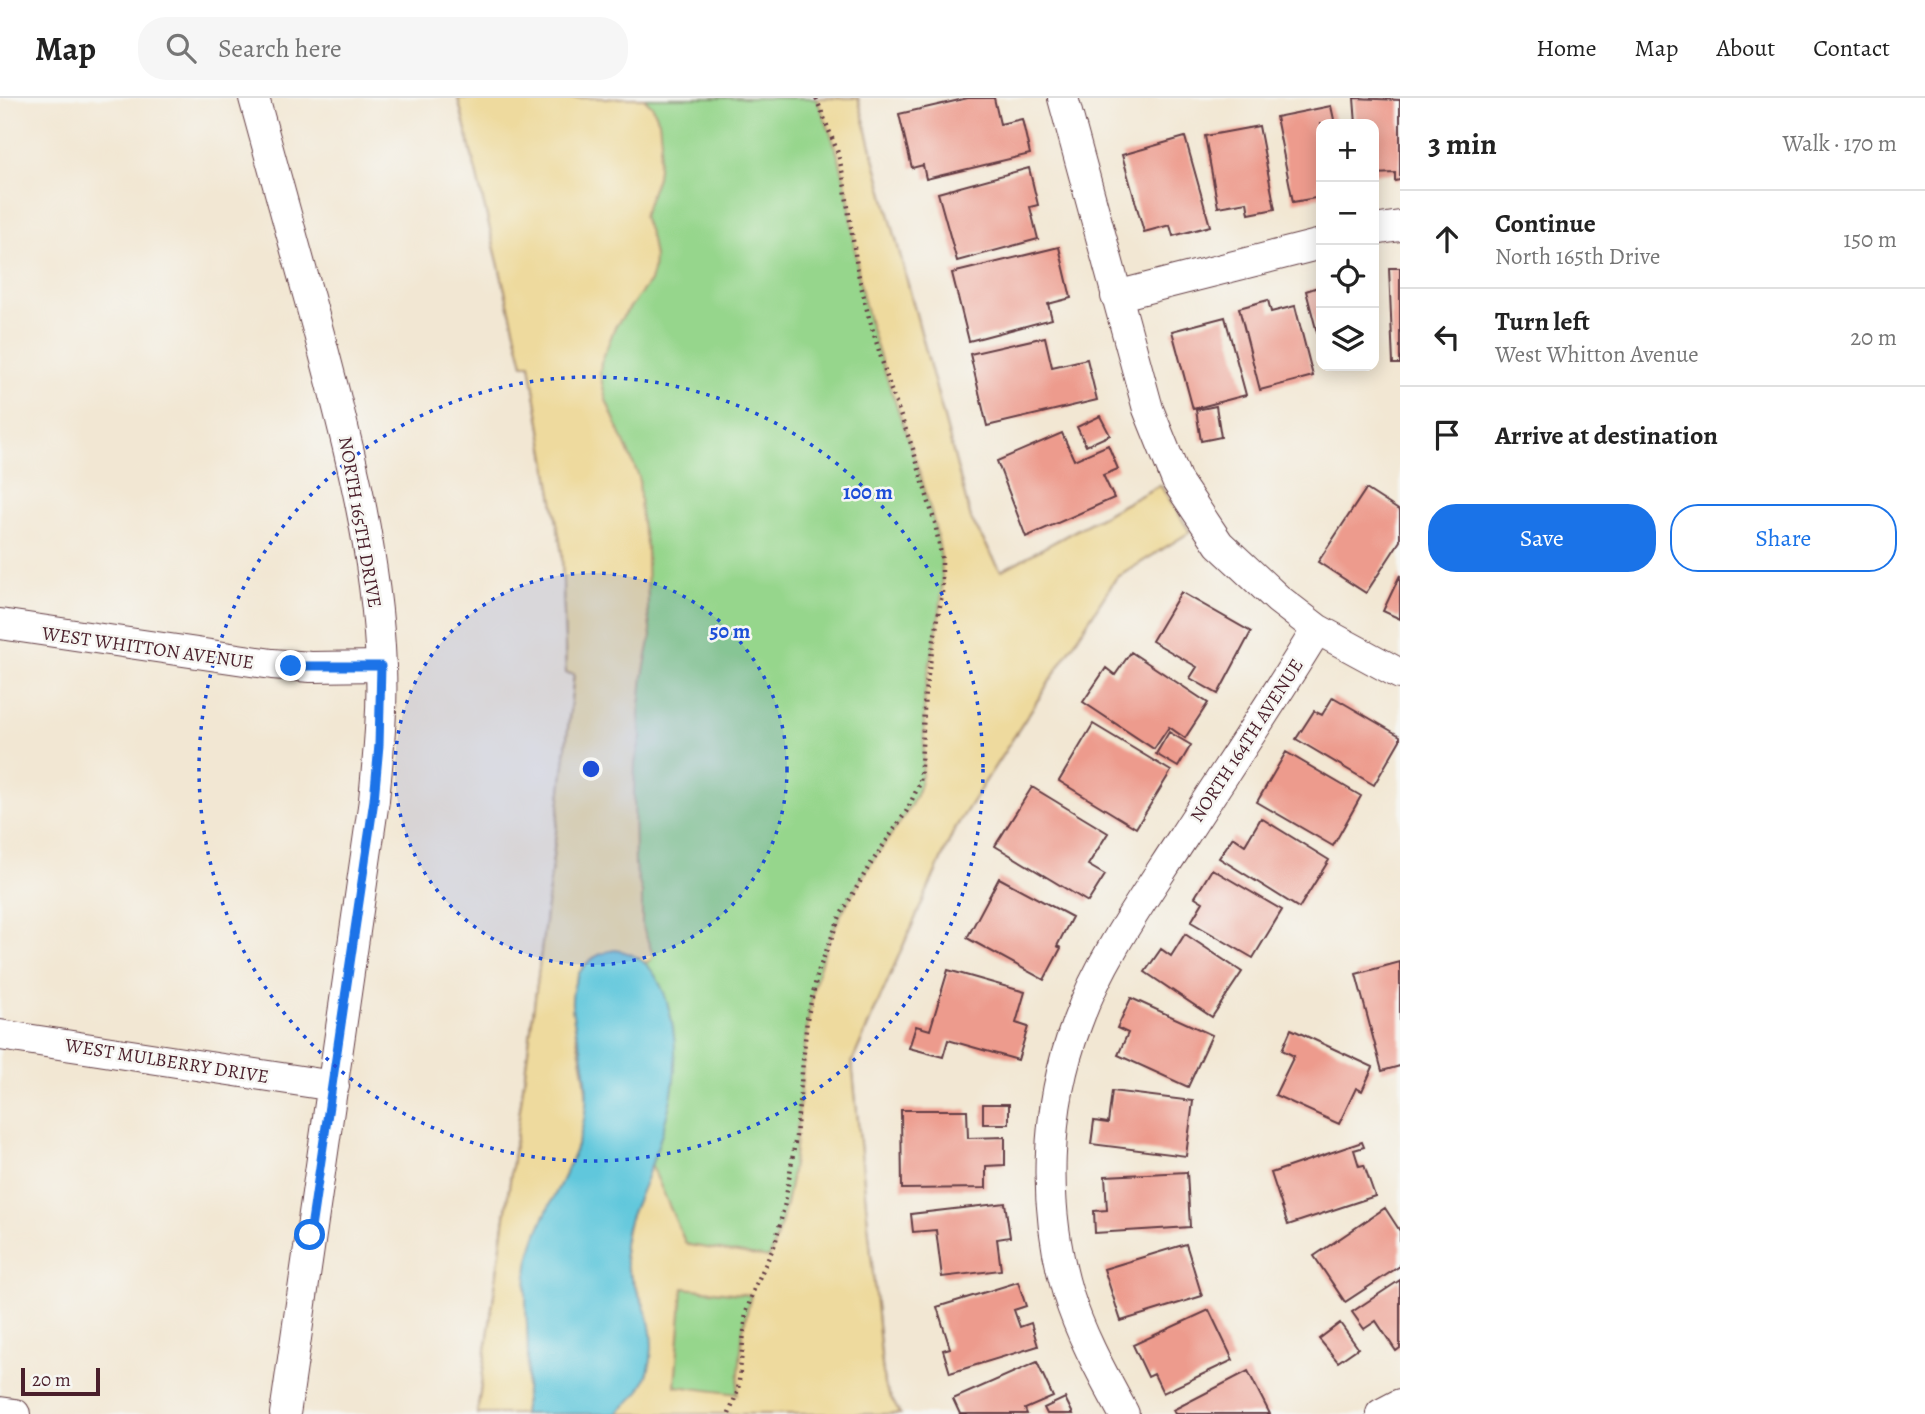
<!DOCTYPE html>
<meta charset="utf-8">
<style>
body{margin:0;font-family:Alegreya,serif;background:#f6f6f6;color:#222}
.controls{position:absolute;right:21px;top:21px;display:grid;overflow:hidden;border-radius:14px;box-shadow:0 4px 18px #0003}
.controls button{width:63px;height:63px;display:grid;place-items:center;padding:0;border:0;border-bottom:2px solid #e0e0e0;background:#fff;color:#222;font:35px sans-serif}
.scale{position:absolute;left:21px;bottom:18px;width:79px;box-sizing:border-box;padding-left:7px;border:4px solid #4a1f2b;border-top:0;font-size:19px;line-height:24px;white-space:nowrap;color:#4a1f2b;-webkit-text-stroke:5px #f6f6f2;paint-order:stroke}
.stop{position:absolute;width:21px;height:21px;margin:-16px;border:5px solid #1a73e8;border-radius:50%;background:#fff}
.stop.end{background:#1a73e8;border-color:#fff;box-shadow:0 2px 7px #0008}
.list{margin:0;padding:0;list-style:none}
h2{display:flex;justify-content:space-between;align-items:center;height:91px;margin:0;padding:0 28px;font-size:30px}
h2 small{font-size:23px;font-weight:400;color:#767676}
.list li{display:grid;grid-template-columns:46px 1fr auto;gap:21px;align-items:center;box-sizing:border-box;height:98px;padding:0 28px;border-top:2px solid #e0e0e0}
.list b{display:block;font-size:26px;white-space:nowrap}
.list p{margin:0;font-size:23px;white-space:nowrap;color:#767676}
.list em{font-size:23px;font-style:normal;color:#767676}
.actions{display:flex;gap:14px;padding:21px 28px}
.actions a{flex:1;padding:16px 0;border:2px solid #1a73e8;border-radius:28px;text-align:center;font-size:24px;color:#1a73e8}
.actions .main{background:#1a73e8;color:#fff}
.icon{flex:none;width:38px;height:38px;fill:none;stroke:currentColor;stroke-width:2;stroke-linecap:round;stroke-linejoin:round}
.map{position:relative;flex:none;width:1400px;height:1316px;overflow:hidden}
header{display:flex;align-items:center;gap:42px;box-sizing:border-box;height:98px;padding:0 35px;background:#fff;border-bottom:2px solid #e0e0e0}
header strong{font-size:33px}
nav{display:flex;gap:38px;margin-inline-start:auto;font-size:24px}
.search{width:490px;height:63px;background:#f6f6f6;display:flex;align-items:center;gap:18px;box-sizing:border-box;padding:0 24px;border-radius:28px;color:#767676;font-size:26px}
main{display:flex}
aside{flex:1;background:#fff}
.map>svg:first-child{display:block}
.green{fill:#96d68c;stroke:#707a5c;stroke-width:2}
.sand{fill:#eeda9e;stroke:#9c7c64;stroke-width:2;fill-rule:evenodd}
.water{fill:#60c7dc;stroke:#557384;stroke-width:2}
.building{fill:#ed9b8d}
.lines{fill:none;stroke-linecap:round;stroke-linejoin:round}
.street-casing{stroke:#633d44;stroke-width:32}
.path{stroke:#633d44;stroke-width:4.5;stroke-dasharray:2 5;stroke-linecap:butt}
.street{stroke:#fff;stroke-width:30}
.route{stroke:#1a73e8;stroke-width:9}
.ring{fill:none;stroke:#1d4ed8;stroke-width:3.5;stroke-dasharray:3.5 7}
.labels{text-anchor:middle;stroke-width:5;stroke-linejoin:round;paint-order:stroke}
.street-label{font-size:19px;fill:#4a1f2b;stroke:#f6f6f2}
.centre{fill:#1d4ed8;stroke:#f6f6f2;stroke-width:3.5}
.ring-label{font-size:21px;text-anchor:middle;font-weight:bold;fill:#1d4ed8;stroke:#f6f6f2;stroke-width:5;stroke-linejoin:round;paint-order:stroke}
</style>
<header>
<strong>Map</strong>
<div class="search"><svg class="icon" aria-label="search" viewBox="0 0 24 24"><circle cx="10" cy="10" r="6"/><path d="M15 15l6 6"/></svg>Search here</div>
<nav><a>Home</a><a>Map</a><a>About</a><a>Contact</a></nav>
</header>
<main>
<div class="map">
<svg width="1400" height="1316" viewBox="0 0 1400 1316">
<rect width="100%" height="100%" fill="#f6f6f2"/>
<filter id="ink" filterUnits="userSpaceOnUse"><feTurbulence type="fractalNoise" baseFrequency=".0143" numOctaves="2"/><feDisplacementMap in="SourceGraphic" scale="14" xChannelSelector="R" yChannelSelector="G"/><feConvolveMatrix kernelMatrix="1 2 1 2 8 2 1 2 1" color-interpolation-filters="sRGB"/></filter>
<filter id="wash" filterUnits="userSpaceOnUse"><feTurbulence type="fractalNoise" baseFrequency=".00686" numOctaves="4" result="noise"/><feDisplacementMap in="SourceGraphic" scale="28" xChannelSelector="R" yChannelSelector="G"/><feGaussianBlur stdDeviation="1.57" result="paint"/><feColorMatrix in="noise" values="0 0 0 0 0 0 0 0 0 0 0 0 0 0 0 0 0 1.4 0 .05"/><feComposite in="paint" operator="in"/></filter>
<g filter="url(#wash)">
<rect width="100%" height="100%" fill="#f2e7d3"/>
<path class="green" d="M458,0H858L971,421L1001,473L1160,387L1190,434L1116,480L954,732L852,964L884,1287L900,1316H477C512,1070 548,823 574,576L566,575L562,455L530,266H523Z"/>
<path class="sand" d="M458,0H644L653,9L659,23L661,42L657,79L643,118L651,141L654,159L653,173L650,183L615,229L601,265L600,276L606,302L639,379L641,420L647,450L648,515L651,538L643,578L639,617L641,639L635,665L634,694L635,768L642,795V827L653,857L651,862L645,865C621,845 588,852 576,882C563,913 589,969 586,1008C581,1067 541,1107 530,1162C523,1194 528,1226 528,1258C528,1277 526,1297 523,1316H477C512,1070 548,823 574,576L566,575L562,455L530,266H523Z
M816,0H858L971,421L1001,473L1160,387L1190,434L1116,480L954,732L852,964L884,1287L900,1316H617L644,1283L651,1261L644,1207L626,1167L624,1147L629,1122L651,1066L685,1144L689,1147L769,1160C806,1074 794,968 817,878C828,834 853,792 879,754C893,733 913,711 920,686C927,661 922,623 925,595C930,556 944,515 942,475C941,442 930,411 921,380C902,318 876,258 862,194C855,163 854,130 848,98C842,64 830,31 816,0ZM683,1190L751,1197L743,1232L737,1296L675,1288Z"/>
<path class="water" d="M615,852C641,855 655,872 664,895C688,961 670,1018 646,1081C638,1102 626,1123 624,1146C622,1169 635,1186 643,1206C655,1233 656,1268 639,1293C633,1301 624,1308 617,1316H523C526,1297 528,1277 528,1258C528,1226 523,1194 529,1162C541,1107 580,1068 586,1008C588,989 585,969 581,950C576,930 568,909 574,888C579,868 595,855 615,852Z"/>
<g id="blocks">
<path class="building" d="M968,0H994L1000,26L1022,21L1030,56L926,81L923,67L912,70L899,16Z
M1354,0L1400,2V82L1395,83V75L1374,76V26H1356Z
M1331,8L1335,26H1321V99L1293,104L1276,19Z
M1259,28L1275,111L1249,116L1247,104L1218,109L1205,38Z
M1185,39L1210,128L1173,138L1170,127L1144,134L1122,57Z
M1029,70L1038,107L1030,109L1038,141L957,163L938,95Z
M1059,149L1071,200L1048,206L1052,221L969,243L952,175Z
M1389,170H1400V266H1393Z
M1321,188V246H1320L1306,193Z
M1268,202L1271,214L1295,208L1313,278L1260,292L1239,210Z
M1225,219L1246,297L1193,311L1172,233Z
M1045,239L1052,269L1087,261L1097,302L987,328L970,256Z
M1216,308L1221,339L1201,343L1196,312Z
M1100,318L1110,337L1086,348L1077,329Z
M1062,335L1074,362L1108,347L1118,371L1103,377L1114,400L1026,439L997,363Z
M1366,391L1400,413V443L1366,495L1318,464Z
M1400,477V521L1383,513Z
M1181,494L1251,534L1218,596L1190,580L1197,569L1152,543Z
M1131,554L1208,605L1185,640L1169,629L1154,651L1083,604L1106,570L1115,577Z
M1333,599L1400,638V642L1374,687L1296,641L1314,613L1322,617Z
M1093,626L1171,673L1136,730L1059,683Z
M1169,634L1191,647L1178,669L1156,656Z
M1286,654L1361,698L1333,748L1257,704Z
M1032,689L1108,735L1088,767L1105,777L1088,804L995,748Z
M1261,720L1329,762L1299,810L1219,760L1233,739L1245,747Z
M1212,771L1282,812L1253,860L1191,824L1203,804L1195,799Z
M999,780L1072,819L1057,848L1061,850L1044,882L967,840Z
M1185,836L1242,874L1212,919L1145,874L1161,851L1171,858Z
M1400,864V968L1382,973L1356,876Z
M948,872L1025,894L1016,925L1028,929L1018,962L948,942L943,959L909,950L916,928L930,932Z
M1131,900L1212,937L1188,989L1118,957L1128,935L1117,930Z
M1291,931L1373,969L1362,993L1356,990L1339,1026L1275,997L1294,958L1282,952Z
M1112,993L1193,1003L1186,1058L1091,1046L1094,1023L1108,1025Z
M983,1006H1009V1026H983Z
M901,1012H967L968,1040L1005,1039V1067L986,1068V1090L902,1091Z
M1362,1044L1364,1049L1354,1052L1359,1068L1364,1067L1375,1098L1288,1127L1271,1075Z
M1187,1074L1190,1129L1095,1135L1094,1113L1107,1112L1105,1078Z
M1005,1105L1010,1139L997,1141L1001,1172L942,1179L936,1132L913,1134L911,1116Z
M1385,1110L1400,1133V1168L1345,1204L1314,1158Z
M1186,1146L1202,1198L1121,1223L1104,1171Z
M1400,1182V1250L1396,1253L1376,1223L1364,1231L1352,1214Z
M1018,1184L1026,1208L1014,1212L1020,1229L1031,1225L1038,1248L950,1275L943,1252L950,1250L937,1209Z
M1209,1212L1233,1262L1163,1295L1154,1276L1148,1279L1133,1247Z
M1340,1225L1358,1250L1338,1264L1319,1241Z
M1037,1264L1053,1299L1025,1311L1027,1316H960L953,1301Z
M1248,1273L1270,1316H1175L1173,1312Z
M1065,1300L1073,1316H1047L1044,1310Z"/>
</g>
</g>
<g filter="url(#ink)">
<use href="#blocks" fill-opacity="0" stroke="#633d44" stroke-width="2"/>
<g class="lines">
<g class="street-casing">
<path id="street" d="M254,0C276,79 297,157 319,236C348,345 377,456 381,569C383,614 378,658 374,702L285,1316
M1063,0L1148,311L1177,383L1219,446L1278,501L1317,531L1400,576
M1374,132L1400,128
M1116,198L1321,146
M0,526L272,566L311,569L381,568
M0,937L334,988
M0,1314L15,1316
M1124,1316C1103,1277 1081,1238 1068,1196C1042,1109 1045,1010 1077,925C1101,859 1144,800 1182,741C1227,671 1274,602 1317,531
M1381,1316L1400,1306"/>
</g>
<path class="path" d="M729,1316L738,1292L746,1215L754,1191L775,1146L785,1105L796,1038L807,921L818,874L840,818L868,770L906,714L920,685L925,594L942,496V462L935,425L913,351L891,292L869,220L858,175L843,77L838,55L816,0"/>
<use href="#street" class="street"/>
</g>
</g>
<g class="lines" filter="url(#ink)">
<path class="route" d="M291,568H381L379,647L374,702L310,1137"/>
</g>
<circle cx="591" cy="671" r="196" fill="#1d4ed8" fill-opacity=".12"/>
<g class="ring">
<circle cx="591" cy="671" r="196"/>
<circle cx="591" cy="671" r="392"/>
</g>
<g class="labels">
<g class="street-label">
<text transform="translate(361 424) rotate(80)" y="7">NORTH 165TH DRIVE</text>
<text transform="translate(148 549) rotate(8)" y="7">WEST WHITTON AVENUE</text>
<text transform="translate(1246 642) rotate(-57)" y="7">NORTH 164TH AVENUE</text>
<text transform="translate(167 962) rotate(9)" y="7">WEST MULBERRY DRIVE</text>
</g>
</g>
<circle cx="591" cy="671" r="10" class="centre"/>
<g class="ring-label">
<text x="868" y="401">100 m</text>
<text x="730" y="540">50 m</text>
</g>
</svg>
<div class="controls">
<button>+</button>
<button>−</button>
<button><svg class="icon" aria-label="locate" viewBox="0 0 24 24"><circle cx="12" cy="12" r="6"/><path d="M12 2v4M12 18v4M2 12h4M18 12h4"/></svg></button>
<button><svg class="icon" aria-label="layers" viewBox="0 0 24 24"><path d="M12 4l9 5-9 5-9-5zM3 14l9 5 9-5"/></svg></button>
</div>
<div class="scale">20 m</div>
<div class="stop" style="left:310px;top:1137px"></div>
<div class="stop end" style="left:291px;top:568px"></div>
</div>
<aside>
<h2>3 min<small>Walk · 170 m</small></h2>
<ul class="list">
<li><svg class="icon" aria-label="ahead" viewBox="0 0 24 24"><path d="M12 20V5M6 11l6-6 6 6"/></svg><div><b>Continue</b><p>North 165th Drive</p></div><em>150 m</em></li>
<li><svg class="icon" aria-label="left" viewBox="0 0 24 24"><path d="M17 20v-9H6M10 6l-5 5 5 5"/></svg><div><b>Turn left</b><p>West Whitton Avenue</p></div><em>20 m</em></li>
<li><svg class="icon" aria-label="arrive" viewBox="0 0 24 24"><path d="M6 21V4h12l-3 4 3 4H6"/></svg><div><b>Arrive at destination</b></div></li>
</ul>
<div class="actions"><a class="main">Save</a><a>Share</a></div>
</aside>
</main>
